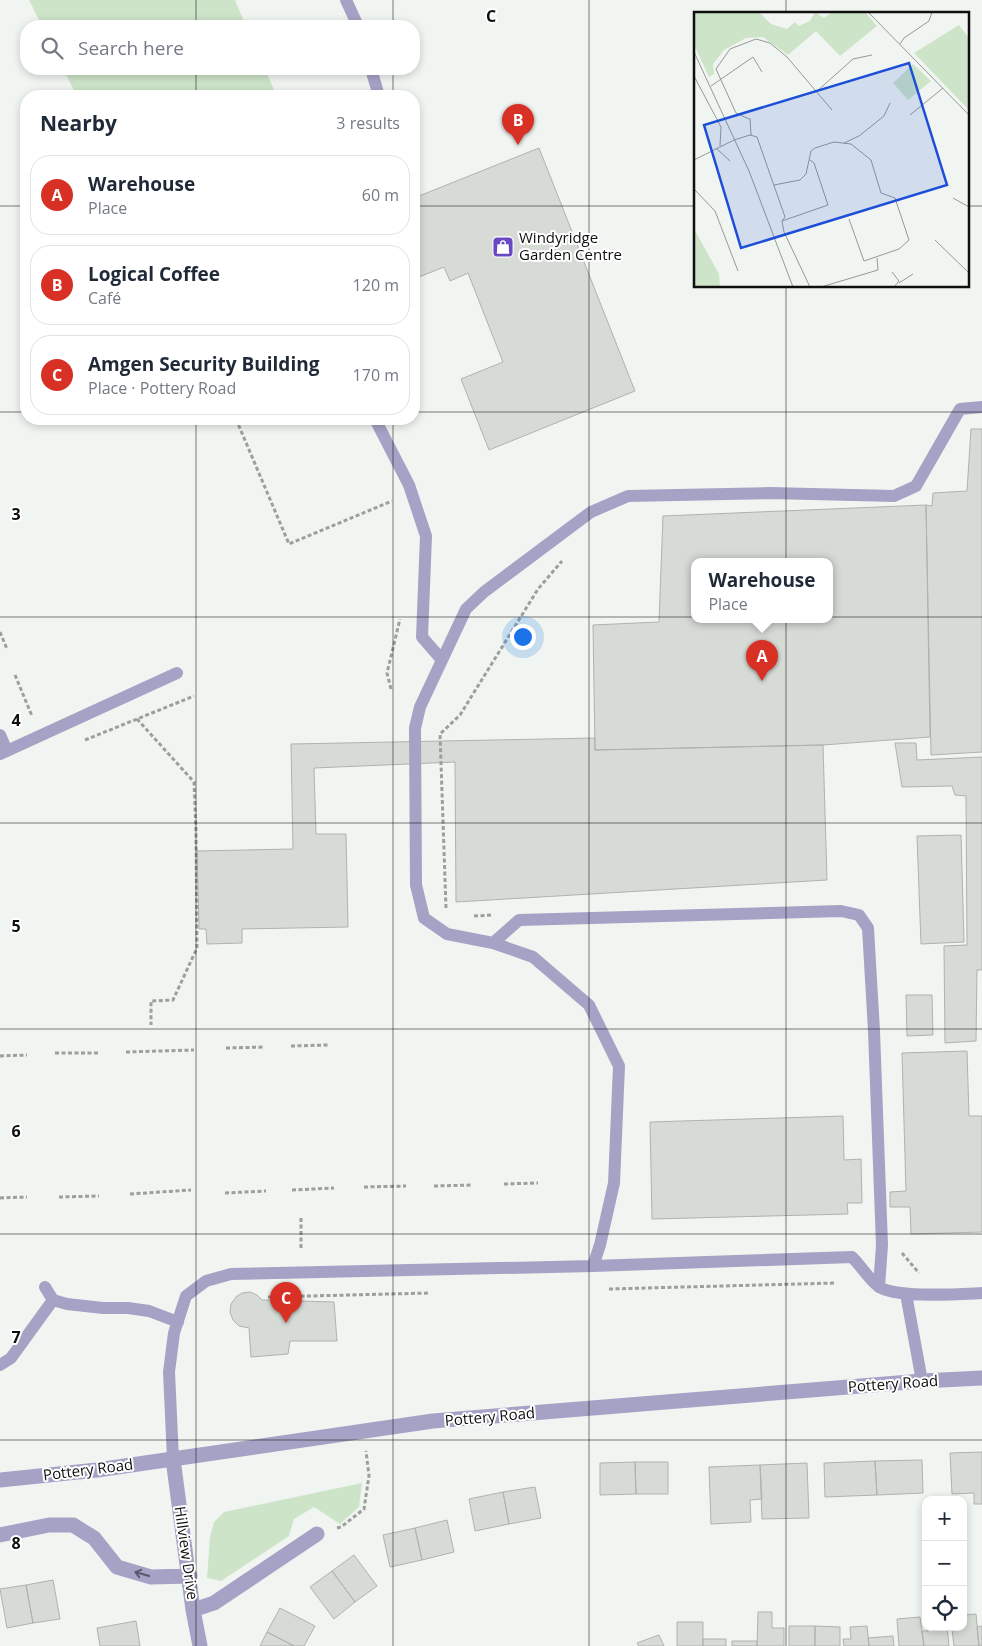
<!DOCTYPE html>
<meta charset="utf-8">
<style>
body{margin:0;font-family:"Open Sans",sans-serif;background:#f2f2f3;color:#1f2937}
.controls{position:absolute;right:15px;bottom:15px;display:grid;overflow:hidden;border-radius:10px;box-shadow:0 2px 8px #0003}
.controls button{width:45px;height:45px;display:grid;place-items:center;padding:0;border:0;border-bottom:1px solid #e0e1e3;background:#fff;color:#1f2937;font:25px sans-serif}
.you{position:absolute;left:522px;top:636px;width:18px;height:18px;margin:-12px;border:4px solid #fff;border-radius:50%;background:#1a73e8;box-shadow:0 0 0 8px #1a73e833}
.badge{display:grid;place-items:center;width:32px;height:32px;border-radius:50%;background:#d93025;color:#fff;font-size:16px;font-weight:700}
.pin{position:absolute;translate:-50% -41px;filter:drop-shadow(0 1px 2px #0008)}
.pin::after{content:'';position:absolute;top:26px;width:18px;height:15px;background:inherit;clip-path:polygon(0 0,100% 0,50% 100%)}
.popup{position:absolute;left:691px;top:558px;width:142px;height:65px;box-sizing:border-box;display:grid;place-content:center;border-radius:10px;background:#fff;filter:drop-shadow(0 1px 4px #0005);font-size:16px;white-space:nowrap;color:#747a83}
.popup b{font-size:19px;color:#1f2937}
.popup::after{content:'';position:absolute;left:50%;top:100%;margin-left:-10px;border:10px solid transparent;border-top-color:#fff}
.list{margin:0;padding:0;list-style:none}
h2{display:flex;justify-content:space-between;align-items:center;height:65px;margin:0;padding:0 20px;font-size:21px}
h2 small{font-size:16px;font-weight:400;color:#747a83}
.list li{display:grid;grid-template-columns:32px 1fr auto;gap:15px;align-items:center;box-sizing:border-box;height:80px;margin:0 10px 10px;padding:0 10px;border:1px solid #e0e1e3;border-radius:20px}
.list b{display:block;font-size:19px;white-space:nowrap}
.list p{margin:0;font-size:16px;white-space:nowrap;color:#747a83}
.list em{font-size:16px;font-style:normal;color:#747a83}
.icon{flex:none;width:28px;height:28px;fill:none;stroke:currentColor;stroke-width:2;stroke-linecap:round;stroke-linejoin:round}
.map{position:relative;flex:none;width:982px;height:1646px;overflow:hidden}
.search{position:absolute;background:#fff;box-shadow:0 2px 8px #0003;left:20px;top:20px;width:400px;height:55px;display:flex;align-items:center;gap:12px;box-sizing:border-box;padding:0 18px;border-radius:20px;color:#747a83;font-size:19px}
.panel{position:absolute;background:#fff;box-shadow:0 2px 8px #0003;left:20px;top:90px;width:400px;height:335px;border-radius:20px}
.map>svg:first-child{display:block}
.green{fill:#cde4c9}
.building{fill:#d7dbd6;stroke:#afb2ae;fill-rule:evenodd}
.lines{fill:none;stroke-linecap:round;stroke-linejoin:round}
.path{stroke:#9c9f9c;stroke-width:3;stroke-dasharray:4 2.5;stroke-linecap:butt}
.service{stroke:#a6a2c6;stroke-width:12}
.minor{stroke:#a6a2c6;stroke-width:15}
.tertiary{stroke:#a6a2c6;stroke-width:15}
.oneway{stroke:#5a586a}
.grid{fill:none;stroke:#0e0f0e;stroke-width:1;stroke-opacity:0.55}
.labels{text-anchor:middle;stroke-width:4;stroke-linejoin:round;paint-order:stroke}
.poi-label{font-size:15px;fill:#0e0f0e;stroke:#fff;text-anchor:start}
.street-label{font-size:15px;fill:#0e0f0e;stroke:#fff}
.inset-road{fill:none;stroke:#969996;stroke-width:1}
.view{fill:#1d4ed8;fill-opacity:0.15;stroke:#1d4ed8;stroke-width:2.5}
.inset-edge{fill:none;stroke:#0e0f0e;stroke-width:2.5}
.grid-label{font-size:16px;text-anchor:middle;font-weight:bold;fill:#0e0f0e;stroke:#fff;stroke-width:4;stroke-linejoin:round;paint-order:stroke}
</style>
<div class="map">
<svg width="982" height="1646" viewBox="0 0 982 1646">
<rect width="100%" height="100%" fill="#f1f5f1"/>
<path class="green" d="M29,0H235L246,26H42Z
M63,69H265L274,90L259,96H77Z
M362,1483L359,1507L340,1524L314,1507L294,1519L289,1536L221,1581L207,1578L210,1537L214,1522L224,1512Z"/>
<path class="building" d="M539,148L635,391L489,450L461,379L503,362L468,273L450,281L444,267L414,279V198Z
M971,429H982V752L931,755L926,505L932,506L933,493L967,491Z
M926,505L930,737L823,745L595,750L593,625L659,622L663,516ZM694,562H830V620H694Z
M595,738V750L823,745L827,880L456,902L455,762L314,768L316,834H346L348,927L242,929V943L207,944L206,929H199L197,851L293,849L291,744Z
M895,743H916L917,760L982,757V970H977L976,1041L945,1043L944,946L967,945L966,796L955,795L952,786L902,787Z
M961,835L964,942L921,944L917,836Z
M906,995H932L933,1035L907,1036Z
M967,1051L969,1116H982V1232L911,1234L910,1207H890V1192L906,1191L902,1053Z
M843,1116L844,1160L861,1159L862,1203H847L848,1214L652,1219L650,1122Z
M250,1292L257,1295L262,1300L334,1302L337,1341H290L288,1354L251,1357L249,1328L239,1326L233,1320L230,1312L231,1304L236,1297L242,1293Z
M982,1452V1504H974V1493L952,1494L950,1453Z
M922,1460L923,1493L877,1495L875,1461Z
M875,1461L877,1495L825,1497L824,1463Z
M635,1462L636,1494L600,1495V1463Z
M635,1462H668V1494H636Z
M807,1463L809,1518L762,1519L760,1465Z
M760,1465L762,1499L750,1500L751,1522L711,1524L709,1467Z
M535,1487L541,1518L509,1524L503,1492Z
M503,1492L509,1524L475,1531L469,1499Z
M447,1520L454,1552L422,1560L415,1528Z
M415,1528L422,1560L390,1567L383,1535Z
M354,1555L377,1586L355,1602L332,1571Z
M332,1571L355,1602L334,1619L310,1587Z
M53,1580L60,1619L33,1623L26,1585Z
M26,1585L33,1623L7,1628L0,1589Z
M280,1608L315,1626L304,1646H294L267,1632Z
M758,1612H772V1628H784V1646H757Z
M976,1614L979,1646H954L952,1629L963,1627V1615Z
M920,1617L924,1646H899L897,1619Z
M136,1621L140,1646H100L97,1628Z
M677,1622H703V1646H677Z
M789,1626H815V1646H789Z
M815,1626L840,1627V1646H815Z
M867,1626L869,1646H844L843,1639H851L850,1627Z
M982,1626V1646H979L977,1627Z
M928,1627H947L949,1646H924L922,1631H928Z
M267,1632L294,1646H260Z
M659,1635L664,1646H639L637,1643Z
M893,1636L894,1646H869L868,1638Z
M703,1639H726V1646H703Z
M732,1641H757V1646H732Z"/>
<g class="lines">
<path class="path" d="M236,419L289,544L392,501
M0,632L7,649
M15,675L32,716
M391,689L387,673L400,619
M137,719L194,782L196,832L197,948L173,1000L151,1001V1025
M85,740L194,696
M446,908L440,734L460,715L538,589L562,561
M474,916L493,915
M291,1046L328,1045
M226,1048L265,1047
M126,1052L194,1050
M55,1053H98
M0,1056L27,1055
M504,1184L538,1183
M434,1186L472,1185
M364,1187L406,1186
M292,1190L334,1188
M225,1193L266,1191
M130,1194L191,1190
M59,1197L99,1196
M0,1198L27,1197
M301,1248V1217
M902,1253L919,1273
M609,1289L835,1283
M268,1297L430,1293
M337,1528L341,1527L364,1509L369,1476L366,1451"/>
<path class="service" d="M346,0L358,26
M371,69L379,96
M375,419L409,485L426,536L422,637L442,660
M0,735L7,751
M0,754L177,673
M493,943L519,920L841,911L859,915L868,928L874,1031L882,1245L879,1287
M593,1266L600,1245L614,1183L619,1066L589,1005L533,957L493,943L447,934L424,918L416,885L415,728L420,707L466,609L484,592L591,512L628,496L770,493L894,496L916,486L960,409L982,407
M45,1287L53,1300L67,1304L103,1308H128L149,1311L178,1322
M906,1294L922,1381
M0,1365L11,1358L53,1300
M173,1459L169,1372L174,1333L186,1296L206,1281L231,1274L593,1266L852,1257C861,1266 869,1279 878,1286C895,1299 960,1294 982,1293"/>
<path class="minor" d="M173,1459L193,1610L200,1646
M0,1535L49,1525H73L94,1538L117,1567L151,1577L190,1576
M193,1610L214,1603L317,1534"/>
<path class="tertiary" d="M0,1480L97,1470L433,1421L922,1381L982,1378"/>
</g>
<defs><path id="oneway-shaft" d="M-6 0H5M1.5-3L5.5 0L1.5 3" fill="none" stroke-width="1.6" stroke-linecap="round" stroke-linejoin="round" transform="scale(1.25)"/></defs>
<use class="oneway" href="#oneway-shaft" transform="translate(142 1574) rotate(-164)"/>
<path class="grid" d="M196,0V26M393,0V26M589,0V1646M786,0V14M196,69V96M393,69V96M0,206H26M414,206H696M968,206H982M786,286V1646M0,412H26M414,412H982M196,419V1646M393,419V1646M0,617H982M0,823H982M0,1029H982M0,1234H982M0,1440H982"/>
<defs>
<g id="shop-square" transform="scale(1.125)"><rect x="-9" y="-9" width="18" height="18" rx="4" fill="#6949c2" stroke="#fff"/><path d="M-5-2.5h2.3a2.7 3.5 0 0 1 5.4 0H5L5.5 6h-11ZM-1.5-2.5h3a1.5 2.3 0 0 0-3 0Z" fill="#fff"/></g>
</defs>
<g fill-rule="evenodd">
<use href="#shop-square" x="503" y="247"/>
</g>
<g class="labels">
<g class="poi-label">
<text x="519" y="243">Windyridge<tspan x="519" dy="17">Garden Centre</tspan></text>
</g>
<g class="street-label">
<text transform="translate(893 1384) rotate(-4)" y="5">Pottery Road</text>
<text transform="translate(490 1417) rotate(-5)" y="5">Pottery Road</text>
<text transform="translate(88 1470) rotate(-7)" y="5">Pottery Road</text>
<text transform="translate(186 1553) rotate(82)" y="5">Hillview Drive</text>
</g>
</g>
<g transform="translate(694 12)">
<rect width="275" height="275" fill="#f1f5f1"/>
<path d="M0,0H65L77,12L93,17L101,10L105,14L116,9L121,0L130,6L138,0H171L183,14L146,44L122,19L94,43L69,25L52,26L30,38L19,52L20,62L15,65L0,33ZM265,13L275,26V98L220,41ZM219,52L237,69L214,88L199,71ZM0,217L25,262L26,275H0Z" fill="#cde4c9"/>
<path class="inset-road" d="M174,0L275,103M206,32L210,26L235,9L238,0M0,40L55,159L99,275M0,64L27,115L26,134M17,74L59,45L68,60M122,80L159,47L178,43M216,103L249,76M56,106L57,123M55,107L42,101L22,57L36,37L62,27L76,31L93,45L138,98M150,131L165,124L190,104L196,91M22,136L36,149M0,148L40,128L56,123L63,125L91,205L88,209L90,220L116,275M80,173L106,168L112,162L117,139L121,136L140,130L157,132L177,148L187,181L201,186L215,228L205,237L170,249L155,207M0,177L21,199L44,259M259,186L275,195M88,209L134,193L120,151L116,148M241,228L275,261M198,260L205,269L200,275M205,271L219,262M127,275L184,258L183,246"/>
<path class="view" d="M215,51L253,173L47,236L10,113Z"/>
<rect width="275" height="275" class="inset-edge"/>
</g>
<g class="grid-label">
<text x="491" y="22">C</text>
<text x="16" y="520">3</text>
<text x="16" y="726">4</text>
<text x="16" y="932">5</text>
<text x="16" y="1137">6</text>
<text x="16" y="1343">7</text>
<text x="16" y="1549">8</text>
</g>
</svg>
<div class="controls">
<button>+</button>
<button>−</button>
<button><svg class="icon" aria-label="locate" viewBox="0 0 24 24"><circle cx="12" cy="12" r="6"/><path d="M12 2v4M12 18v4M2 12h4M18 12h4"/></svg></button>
</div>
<div class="you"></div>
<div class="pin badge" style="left:762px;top:681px">A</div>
<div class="popup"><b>Warehouse</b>Place</div>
<div class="pin badge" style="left:518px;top:145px">B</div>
<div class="pin badge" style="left:286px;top:1323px">C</div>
<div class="search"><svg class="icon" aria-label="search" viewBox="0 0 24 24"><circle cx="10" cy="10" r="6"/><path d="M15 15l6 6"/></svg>Search here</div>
<section class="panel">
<h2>Nearby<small>3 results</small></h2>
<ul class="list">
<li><span class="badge">A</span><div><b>Warehouse</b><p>Place</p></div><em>60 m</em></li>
<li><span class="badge">B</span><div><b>Logical Coffee</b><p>Café</p></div><em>120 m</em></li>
<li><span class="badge">C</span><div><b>Amgen Security Building</b><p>Place · Pottery Road</p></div><em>170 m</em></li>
</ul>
</section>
</div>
